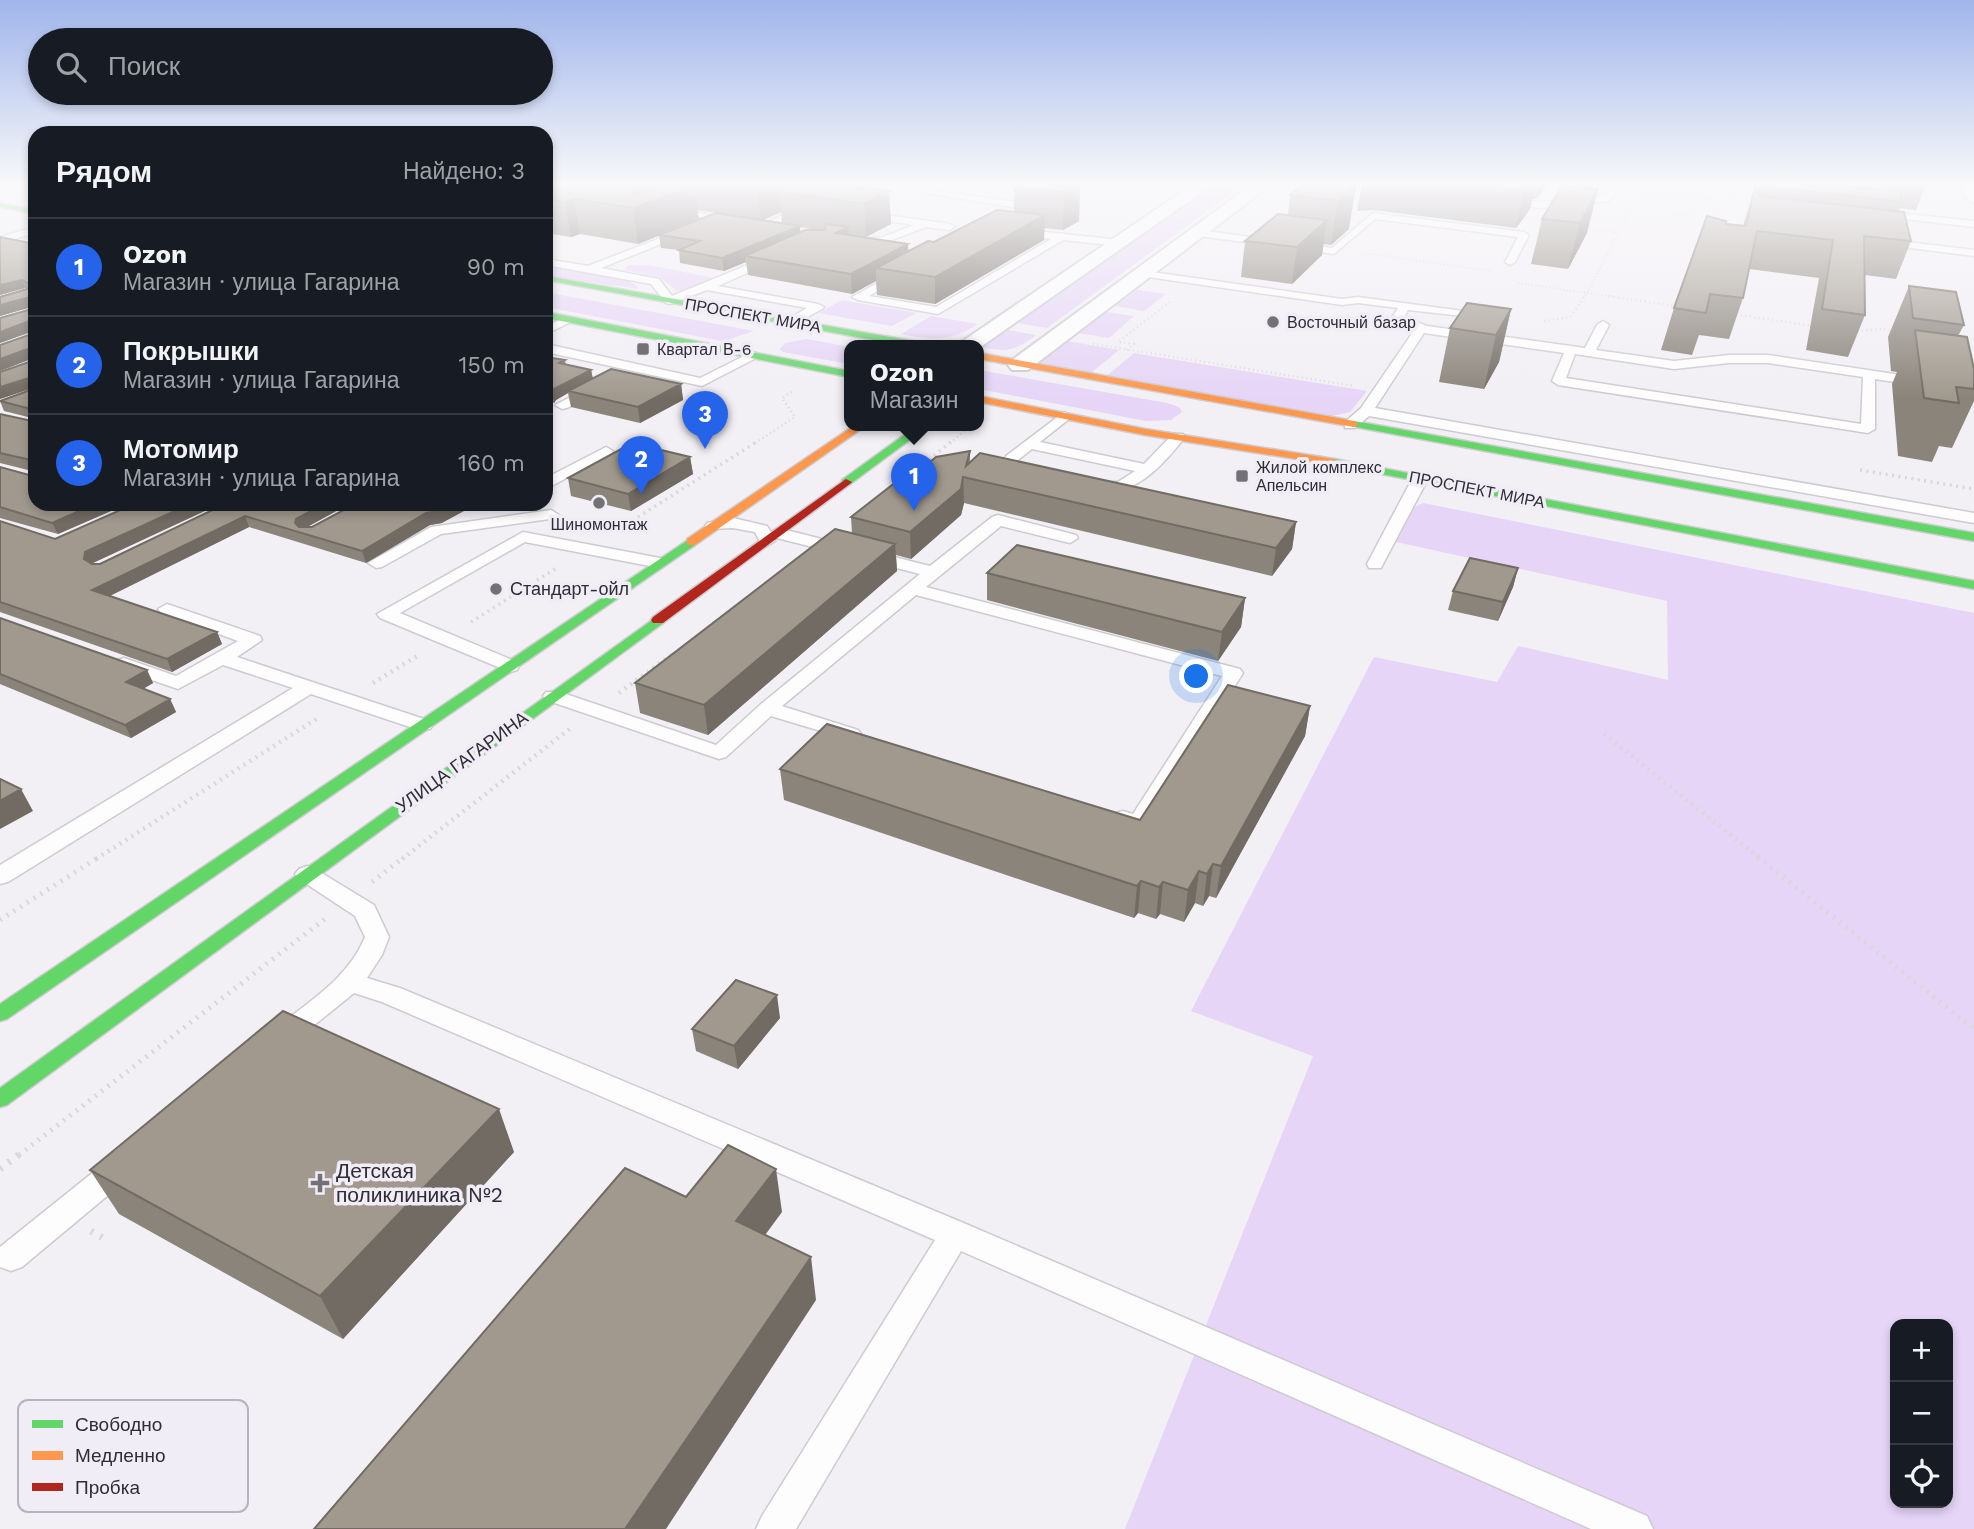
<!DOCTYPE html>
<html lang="ru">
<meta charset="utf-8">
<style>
body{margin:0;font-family:"Work Sans",sans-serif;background:#242831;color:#f1f3f6}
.controls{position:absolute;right:21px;bottom:21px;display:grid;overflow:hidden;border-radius:14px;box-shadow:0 4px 10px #0003}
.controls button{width:63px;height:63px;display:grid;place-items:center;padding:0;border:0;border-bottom:2px solid #363941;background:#171b24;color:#f1f3f6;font:35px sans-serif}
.you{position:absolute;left:1197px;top:677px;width:24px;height:24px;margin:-18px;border:5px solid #fff;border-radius:50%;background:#1a73e8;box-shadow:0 0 0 10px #1a73e833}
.badge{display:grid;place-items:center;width:46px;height:46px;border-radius:50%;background:#2563eb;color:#fff;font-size:23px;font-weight:700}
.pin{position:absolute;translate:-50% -58px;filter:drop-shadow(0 2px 4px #0008)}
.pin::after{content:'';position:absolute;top:37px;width:24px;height:21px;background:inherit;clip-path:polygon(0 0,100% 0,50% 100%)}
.popup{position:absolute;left:844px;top:340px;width:140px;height:91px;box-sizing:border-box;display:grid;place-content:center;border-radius:14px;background:#171b24;filter:drop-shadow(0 2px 5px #0005);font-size:23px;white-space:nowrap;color:#9ea1a6}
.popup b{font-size:26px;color:#f1f3f6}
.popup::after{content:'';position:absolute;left:50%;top:100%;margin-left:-14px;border:14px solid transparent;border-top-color:#171b24}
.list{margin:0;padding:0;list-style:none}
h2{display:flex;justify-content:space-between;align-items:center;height:91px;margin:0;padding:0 28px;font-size:30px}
h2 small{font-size:23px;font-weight:400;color:#9ea1a6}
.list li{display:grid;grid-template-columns:46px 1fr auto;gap:21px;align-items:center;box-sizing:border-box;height:98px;padding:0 28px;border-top:2px solid #363941}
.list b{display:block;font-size:26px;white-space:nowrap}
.list p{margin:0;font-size:23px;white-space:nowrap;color:#9ea1a6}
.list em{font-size:23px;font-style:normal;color:#9ea1a6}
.icon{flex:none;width:38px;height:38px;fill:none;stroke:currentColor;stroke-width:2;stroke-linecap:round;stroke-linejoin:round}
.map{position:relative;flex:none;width:1974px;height:1529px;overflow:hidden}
.search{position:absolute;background:#171b24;box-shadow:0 4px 10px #0003;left:28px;top:28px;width:525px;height:77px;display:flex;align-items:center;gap:18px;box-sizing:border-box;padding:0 24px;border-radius:38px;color:#9ea1a6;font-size:26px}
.panel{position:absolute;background:#171b24;box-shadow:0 4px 10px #0003;left:28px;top:126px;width:525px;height:385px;border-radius:21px}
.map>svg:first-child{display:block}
.green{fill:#e6d5f7;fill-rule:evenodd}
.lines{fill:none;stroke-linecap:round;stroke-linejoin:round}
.lane-casing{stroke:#cdcbd0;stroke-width:3}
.street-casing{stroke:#cdcbd0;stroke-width:4}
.fast-casing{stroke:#cdcbd0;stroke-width:3}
.slow-casing{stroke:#cdcbd0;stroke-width:3}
.jam-casing{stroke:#cdcbd0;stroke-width:3}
.path-far5{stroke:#d8d8d9;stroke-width:2;stroke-dasharray:1 2.5;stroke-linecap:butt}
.path-far4{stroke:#d8d8d9;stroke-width:2.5;stroke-dasharray:1 3.5;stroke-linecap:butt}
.path-far3{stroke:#d8d8d9;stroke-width:3.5;stroke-dasharray:2 4.5;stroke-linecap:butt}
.path-far2{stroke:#d8d8d9;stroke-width:4.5;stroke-dasharray:2 5;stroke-linecap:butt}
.path-far1{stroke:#d8d8d9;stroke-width:5;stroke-dasharray:2 6;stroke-linecap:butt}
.path{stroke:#d8d8d9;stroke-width:7;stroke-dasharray:2.5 8;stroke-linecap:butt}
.lane{fill:#fdfdfe;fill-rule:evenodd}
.street{fill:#fdfdfe;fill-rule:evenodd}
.fast{fill:#63d668;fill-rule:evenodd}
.slow{fill:#ff974d;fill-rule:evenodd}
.jam{fill:#b3261e;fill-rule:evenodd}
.wall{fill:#8a847a;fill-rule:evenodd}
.shaded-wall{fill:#716b63}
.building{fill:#a1998e;stroke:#716b63;stroke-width:2}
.poi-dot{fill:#737176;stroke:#f1edf7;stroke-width:2.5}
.labels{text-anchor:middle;stroke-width:7;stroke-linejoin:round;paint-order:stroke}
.far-street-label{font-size:16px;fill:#2f2d31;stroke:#f1edf7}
.far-poi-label{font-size:16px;fill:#2f2d31;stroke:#f1edf7;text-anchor:start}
.poi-label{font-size:18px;fill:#2f2d31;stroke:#f1edf7;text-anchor:start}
.street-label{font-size:18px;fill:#2f2d31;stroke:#f1edf7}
.near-poi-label{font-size:21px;fill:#2f2d31;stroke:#f1edf7;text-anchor:start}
.key{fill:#f1edf7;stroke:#b7b3bc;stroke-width:2}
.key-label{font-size:19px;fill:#2f2d31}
</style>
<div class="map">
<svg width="1974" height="1529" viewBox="0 0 1974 1529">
<rect width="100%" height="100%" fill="#f2eff5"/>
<path class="green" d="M1214,183H1246L1047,328L1012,322Z
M546,263C568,267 628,271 639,289L546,276Z
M629,265H648L720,279L707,285L677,291L659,277L624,270Z
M1137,290L1166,294L1144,311L1115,306Z
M546,292L754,331L730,339L732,343L546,307Z
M842,300L916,313L892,326L818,313Z
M1100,311L1134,316L1109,338L1072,332Z
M931,316L978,324C950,342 933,340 901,334Z
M1002,329L1036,335C1013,352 1008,352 980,347Z
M807,339L849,347V364L783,352L780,349L785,343Z
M1061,340L1119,350L1091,373L1041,364L1037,357Z
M1134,353L1367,391L1350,412L1332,416L1108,375Z
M979,370L1167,403L1179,407L1182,412L1171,420L1146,421L979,389Z
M1423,503L1974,613V1529H1125L1313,1056L1191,1011L1374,657L1497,682L1518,646L1668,680L1667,601L1396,542L1415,507ZM1895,1324H1948V1503H1895Z"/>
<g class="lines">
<g class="lane-casing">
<path id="lane" d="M934,183H946L934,191L1023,203L1060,183H1072L1024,209L919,192Z
M1354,183H1363L1365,190L1393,196L1388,199L1358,194Z
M1542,183H1569L1593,189L1589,192Z
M1613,183H1622L1609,201L1539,208L1499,201L1504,198L1539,202L1606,196Z
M1858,183H1866L1869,210L1974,221V227L1862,214Z
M805,205L813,207L765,229L757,227Z
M680,209L726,218L601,268L659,279L672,296L772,255L776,256V260L718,286L818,304L824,307L822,309L791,326L787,324V320L807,308L707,290L670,304L666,303L651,284L546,265V259L588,266L709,219L681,215L671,219L666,216Z
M864,212L950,224L955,227L950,230L926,227L884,243L853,244V240L883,237L914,225L861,217L859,215Z
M1373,213L1524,232L1529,235L1515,262L1510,265L1505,262L1518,237L1375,219L1334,254L1199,236L1194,233L1199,230L1332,248Z
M35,227V233L0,243V237Z
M1018,229L1120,240L1125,243L1120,246L1063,240L938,314L858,300L852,297L899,271L904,274L903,276L869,296L936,307L1051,239L1015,234L1013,232Z
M1882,239L1974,250V256L1878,244L1877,242Z
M1145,271L1342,299L1358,297L1486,314L1490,315V319L1408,310L1404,317L1427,326L1585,348L1597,325L1603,321L1609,325L1596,350L1674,361L1729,355H1768L1974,386V394L1875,379V429L1868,433L1558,385L1552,381L1564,353L1424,333L1375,408L1974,513V523L1369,416L1355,428H1345V422L1361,408L1415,329L1393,321L1391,319L1398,308L1358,303L1342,305L1141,276L1140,274ZM1575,354L1674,369L1729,363H1768L1863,377L1861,424L1566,378Z
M565,318L575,320L546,334V326Z
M546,344L700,378L750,353L754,352L760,356L702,386L546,352Z
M594,385L601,389L599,392L567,408L562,409L555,405Z
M1064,412L1071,416L1069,419L1040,442L1144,464L1173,434H1183L1185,437C1163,465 1133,500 1094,490L1091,487L1099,482H1118L1135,471L1032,449L1018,460L1019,465L1035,469L1037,472L1035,475L1007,471L1004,459L1006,456Z
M606,447L613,451L611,454L546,489V478Z
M1420,474L1428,479L1383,564L1381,568H1369L1367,564L1412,479Z
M551,510L559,515L557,518L441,534L382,567L376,568L368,563L431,527Z
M998,515L1076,535L1078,538L1070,543L1001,526L926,587L1240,669L1243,673L1146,828C1135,831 1118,828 1112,818L1115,813L1123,811L1133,814L1222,676L916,595L782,706L858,730L861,734L858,738H844L771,716L726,757L719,759L546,700L543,696L546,692H560L716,745L761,704L920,574L773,537L775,541L767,546L761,544L755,532L733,528L707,529L705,526L707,523L733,518L767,526L771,532L778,528L930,566L992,517Z
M523,532L660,558L668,563L660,568L525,542L400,613L517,662L519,666L517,670L510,672L380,618L377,614Z
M167,604L260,636L262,640L237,657L430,721L433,725L430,729H416L311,694L8,882L0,884V865L293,688L223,665L178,689L117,668L115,664L117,660L124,658L176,676L238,641L161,613L158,609Z
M307,866L315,869L374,905L389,937L382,955L367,978L400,988L966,1224L1647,1516L1653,1529H1591L961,1251L796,1529H756L762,1516L935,1240L382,1002L354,993L291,1044L282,1047L273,1044L269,1037L273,1030C307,1003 348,979 365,937L355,916L299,879L295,874L299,869Z
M121,1155L131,1158L136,1167L131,1176L22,1267L11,1271L0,1267V1247L111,1158Z"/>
</g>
<g class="street-casing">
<path id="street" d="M1195,183H1215L979,348V345H957Z
M1254,183H1273L1028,370H1012L1008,365L1012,360Z
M1962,183H1974V203L1966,198Z"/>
</g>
<g class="fast-casing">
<path id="fast" d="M0,203L35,210V214L0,207Z
M546,276L918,342L922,345H901L546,280Z
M546,312L849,371V377L546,318Z
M1354,421L1974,533V541L1350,426V422Z
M918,425H930L850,484H842V480Z
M1334,459L1974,581V589L1330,464L1329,462Z
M691,538L695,539V545L7,1019L0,1021V1004Z
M658,616L663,617L665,620L663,623L7,1105L0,1107V1088Z"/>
</g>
<g class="slow-casing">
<path id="slow" d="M979,353L1354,421L1359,424L1354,427L979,359Z
M979,396L1145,429L1334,459L1339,462L1334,465L1145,435L979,402Z
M855,425H867L695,545H687V539Z"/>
</g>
<g class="jam-casing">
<path id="jam" d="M846,479L852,482L850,484L663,623H653L651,620L653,617Z"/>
</g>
<path class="path-far5" d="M1653,183L1665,189
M1699,183L1744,201
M1715,183L1759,188
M1928,183L1930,197
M841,187L851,183
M1640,191C1662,204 1686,208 1711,200L1695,192L1663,188
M1641,192L1667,195
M1670,194L1691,197L1680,199L1667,196Z
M1691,197L1751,204
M1633,205L1659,200
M1625,221L1753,206
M1583,228L1618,233
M1364,253L1491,271
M1518,283L1587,293L1633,205
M1583,298L1587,293L1621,298"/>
<path class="path-far4" d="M1609,296L1679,307
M1732,314L1814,326
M1544,321L1570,317L1585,296
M1853,332L1881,329L1897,331
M1093,344L1354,386
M1127,350L1134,344L1118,342L1171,301
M755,443L795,417L782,398L794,390
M950,443L972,425"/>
<path class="path-far3" d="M924,464L952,441
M1860,470L1974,489
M616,531L758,441
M471,622L558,567"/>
<path class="path-far2" d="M373,683L419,655
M619,693L671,655
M1604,734L1761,859
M96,859L318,718
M402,859L572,727"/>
<path class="path-far1" d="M1758,857L1974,1029
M372,882L404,857
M0,920L99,857
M19,1155L326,918"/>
<path class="path" d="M0,1169L21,1153
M91,1231L103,1238"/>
<use href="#lane" class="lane"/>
<use href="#street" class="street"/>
<use href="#fast" class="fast"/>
<use href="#slow" class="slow"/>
<use href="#jam" class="jam"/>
</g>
<path class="wall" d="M546,183H785V189L889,191L891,224L866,237L909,251L1014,212V187L1080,183L1079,221L1063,230L1044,228V240L935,304L877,295L876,281L852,294L748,275L746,262L724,271L680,263L679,250L661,248L659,235L638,244L580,234L571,237L546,233ZM697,210L724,214L699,220ZM781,212L782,223L763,220ZM800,227L816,230L800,232Z
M1338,183L1349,229L1331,245L1323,244L1322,255L1292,284L1241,277L1245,241L1288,215L1290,195Z
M1362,183H1547L1546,186L1537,199H1532L1530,209L1516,228L1373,210L1357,211Z
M1756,183L1879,190L1878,183H1927L1916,210L1900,208L1898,212L1911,241L1896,279L1865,275V315L1848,357L1806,350L1819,278L1749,269L1743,298L1729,339L1699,335L1692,355L1661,350L1674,308L1726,224L1743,226Z
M1563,185L1587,233L1568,269L1531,264L1542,219Z
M0,237L35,244L127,504L58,534L0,518V467L29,475L32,473V471L0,463V414L32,421V418L4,411L0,401L33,389V388L0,399L32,361V358L0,371V345L32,334V331L0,343L32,309V307L0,316V296L27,289L25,288L0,295Z
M1909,286L1964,325L1958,336L1974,369V401L1952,448L1939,446L1932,462L1898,456L1892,384L1897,372L1891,371L1888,337Z
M1511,309L1499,362L1484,389L1439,382L1450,328Z
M546,357L565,360L566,365L591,370L593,379L681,384L683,400L640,423L571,407L568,393L556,400L554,403L546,401Z
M970,451V463L1296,522L1292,549L1272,576L964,503L961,515L911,559L896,555L897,571L708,735L640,713L635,683L852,533L851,517Z
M690,457L693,474L631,511L571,496L568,478Z
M225,504H349L307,527L442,523L430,525L366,563L249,527L110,596L217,632L222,644L172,672L0,612V521L92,564H100Z
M1518,568L1513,587L1498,621L1448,610L1453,591Z
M987,573L1245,598L1241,627L1218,661L987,600Z
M0,618L147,670L153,683L143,689L170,699L176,712L131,738L0,684Z
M1310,706L1305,736L1216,898L1209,896L1203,906L1195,903L1184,922L1160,914L1156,919L1138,913L1134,918L784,800L780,769L1140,820Z
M780,1018L738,1069L696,1051L692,1029Z
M514,1152L343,1339L119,1214L90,1170Z"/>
<path class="shaded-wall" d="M644,183H671L673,194L694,186L699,220L638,244L633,208V187Z
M767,183H785L786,193L779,192L781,212L761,221L757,187Z
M1080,183L1079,221L1063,230L1064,192Z
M1530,183H1536L1530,209L1516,228L1524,191Z
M1541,183H1547L1546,186L1537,199Z
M1356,186L1349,229L1331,245L1338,201Z
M1763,186L1751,220L1757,188Z
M1598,189L1587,233L1568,269L1580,223Z
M889,191L891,224L866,237L864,204Z
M574,199L580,234L571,237L565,202Z
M1045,215L1044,240L935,304V277Z
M1327,220L1322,255L1292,284L1297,247Z
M800,226L801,238L745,256L746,262L724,271L722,258Z
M848,227L849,246L836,233Z
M908,244L909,263L876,268V281L852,294L851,274Z
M22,280L25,288L0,295V285Z
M30,297L34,306L0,316V305Z
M1511,309L1499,362L1484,389L1496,335Z
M30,321L34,331L0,343V332Z
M30,348L34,358L0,371V359Z
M591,370L593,380L568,391V393L556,400L554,403L552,393L554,389Z
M32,377L35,387L0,399V387Z
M681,384L683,400L640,423L638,407Z
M690,457L693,474L631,511L628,494Z
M963,477L964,503L961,515L911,559L910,532Z
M95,504H127L58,534L52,523Z
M190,504H220L91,564L84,559L85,552Z
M324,504H349L300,531L295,523L296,519Z
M453,504H477L442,523L430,525L366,563L362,551L426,513Z
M245,516L249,527L97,602L92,590Z
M1296,522L1292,549L1272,576L1276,548Z
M895,544L897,571L708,735L704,705Z
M1518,568L1513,587L1498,621L1503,602Z
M1245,598L1241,627L1218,661L1222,632Z
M217,632L222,644L172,672L167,659Z
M147,670L153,683L132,695L126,682Z
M170,699L176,712L131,738L125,725Z
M1310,706L1305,736L1216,898L1221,866Z
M21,789L33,811L0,829V801Z
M1213,864L1209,896L1203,906L1207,874Z
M1199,871L1195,903L1184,922L1188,890Z
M1141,881L1138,913L1134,918L1137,886Z
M1163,882L1160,914L1156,919L1159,887Z
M777,995L780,1018L738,1069L734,1046Z
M499,1109L514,1152L343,1339L320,1296Z
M776,1169L782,1212L744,1264L736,1221Z
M811,1257L816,1300L666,1529H625Z"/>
<path class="building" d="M546,183H644L633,187L632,195L677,184L694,186L633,208L574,199L565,202L546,199Z
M736,183H767L757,187Z
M799,183H828L889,191L864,204L779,192Z
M1020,183H1080L1064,192L1014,187Z
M1305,183H1338L1356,186L1338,201L1290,195Z
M1461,183H1530L1524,191Z
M1756,183H1810L1900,191L1902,202L1763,186L1757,188L1759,196L1904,212L1911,241L1864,236L1865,315L1822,309L1833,240L1757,231L1743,298L1710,294L1706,313L1674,308L1707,216L1726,221V224L1746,226Z
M1563,185L1598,189L1580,223L1542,219Z
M997,210L1045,215L935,277L876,268L928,241L934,242Z
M716,213L800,226L722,258L679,250L700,241L659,235Z
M1278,214L1327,220L1297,247L1245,241Z
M826,224L848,227L836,233L908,244L851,274L745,256L805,230H825Z
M0,237L35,244V504H95L52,523L0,507V467L29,475L32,473L31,460L0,453V414L32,421L31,409L0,401L33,389L32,377L0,387V372L32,361L33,350L30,348L0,359V345L32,334L34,324L30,321L0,332V318L32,309L34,300L30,297L0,305V297L27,289L31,285L22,280L0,285Z
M1909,286L1956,292L1964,325L1913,318Z
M1467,303L1511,309L1496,335L1450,328Z
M1915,330L1967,337L1974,369V389L1956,387L1959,403L1924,398Z
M546,357L565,360L559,363L591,370L554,389L552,393L546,392Z
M611,369L681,384L638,407L568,391Z
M632,443L690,457L628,494L568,478Z
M970,451L966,466L980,453L1296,522L1276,548L963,477L961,489L910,532L851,517L924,460L930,462L936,457Z
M134,504H190L85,552L84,559L92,564H100L225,504H324L296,519L295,523L299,527H312L355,504H453L439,511L426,513L362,551L245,516L92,590L217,632L167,659L0,602V521L55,539Z
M835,529L895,544L704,705L635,683Z
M1017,545L1245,598L1222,632L987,573Z
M1470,558L1518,568L1503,602L1453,591Z
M0,618L147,670L126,682L170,699L125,725L0,674Z
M1228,685L1310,706L1221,866L1213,864L1207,874L1199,871L1188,890L1163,882L1159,887L1141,881L1137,886L780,769L827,724L1140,820Z
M0,779L21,789L0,801Z
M736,980L777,995L734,1046L692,1029Z
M283,1011L499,1109L320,1296L90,1170Z
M728,1145L776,1169L736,1221L811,1257L625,1529H314L625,1168L686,1197Z"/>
<linearGradient id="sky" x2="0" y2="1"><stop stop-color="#a0b5eb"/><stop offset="0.46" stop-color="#f9f8fa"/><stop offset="1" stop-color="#f9f8fa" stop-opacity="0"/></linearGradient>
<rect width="1974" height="398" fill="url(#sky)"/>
<g class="poi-dot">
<circle cx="1273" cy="322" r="7"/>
<rect x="636" y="342" width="14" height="14" rx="3.5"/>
<rect x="1235" y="469" width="14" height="14" rx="3.5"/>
<circle cx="599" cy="503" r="7"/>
<circle cx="496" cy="589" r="7"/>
<path d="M316.5 1172.5h7v7h7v7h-7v7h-7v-7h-7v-7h7z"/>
</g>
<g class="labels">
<g class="far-street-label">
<text transform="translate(753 315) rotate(10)" y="6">ПРОСПЕКТ МИРА</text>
<text transform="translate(1477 489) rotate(11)" y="6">ПРОСПЕКТ МИРА</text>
</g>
<g class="far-poi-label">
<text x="1287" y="328">Восточный базар</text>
<text x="657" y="355">Квартал В-6</text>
<text x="1256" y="473">Жилой комплекс<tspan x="1256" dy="18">Апельсин</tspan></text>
<text x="599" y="530" text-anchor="middle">Шиномонтаж</text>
</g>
<g class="poi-label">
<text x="510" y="595">Стандарт-ойл</text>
</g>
<g class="street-label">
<text transform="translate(462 762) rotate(-36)" y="6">УЛИЦА ГАГАРИНА</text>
</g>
<g class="near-poi-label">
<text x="336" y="1178">Детская<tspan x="336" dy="24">поликлиника №2</tspan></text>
</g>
</g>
<rect x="18" y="1400" width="230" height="112" rx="10" class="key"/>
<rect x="32" y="1420" width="31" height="8" fill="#63d668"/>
<rect x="32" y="1451" width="31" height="9" fill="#ff974d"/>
<rect x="32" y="1483" width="31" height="8" fill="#b3261e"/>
<g class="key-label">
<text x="75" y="1431">Свободно</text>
<text x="75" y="1462">Медленно</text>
<text x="75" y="1494">Пробка</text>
</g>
</svg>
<div class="controls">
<button>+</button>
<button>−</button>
<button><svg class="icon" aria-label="locate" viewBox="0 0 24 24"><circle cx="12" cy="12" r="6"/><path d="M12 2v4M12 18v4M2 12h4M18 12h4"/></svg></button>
</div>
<div class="you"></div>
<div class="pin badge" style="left:914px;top:511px">1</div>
<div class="popup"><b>Ozon</b>Магазин</div>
<div class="pin badge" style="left:641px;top:494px">2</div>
<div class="pin badge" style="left:705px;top:449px">3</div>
<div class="search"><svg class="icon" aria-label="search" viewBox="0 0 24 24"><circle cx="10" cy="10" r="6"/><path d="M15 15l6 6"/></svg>Поиск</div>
<section class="panel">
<h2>Рядом<small>Найдено: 3</small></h2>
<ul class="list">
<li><span class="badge">1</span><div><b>Ozon</b><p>Магазин · улица Гагарина</p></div><em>90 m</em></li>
<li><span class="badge">2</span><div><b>Покрышки</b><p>Магазин · улица Гагарина</p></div><em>150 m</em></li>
<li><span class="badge">3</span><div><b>Мотомир</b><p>Магазин · улица Гагарина</p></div><em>160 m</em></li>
</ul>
</section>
</div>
